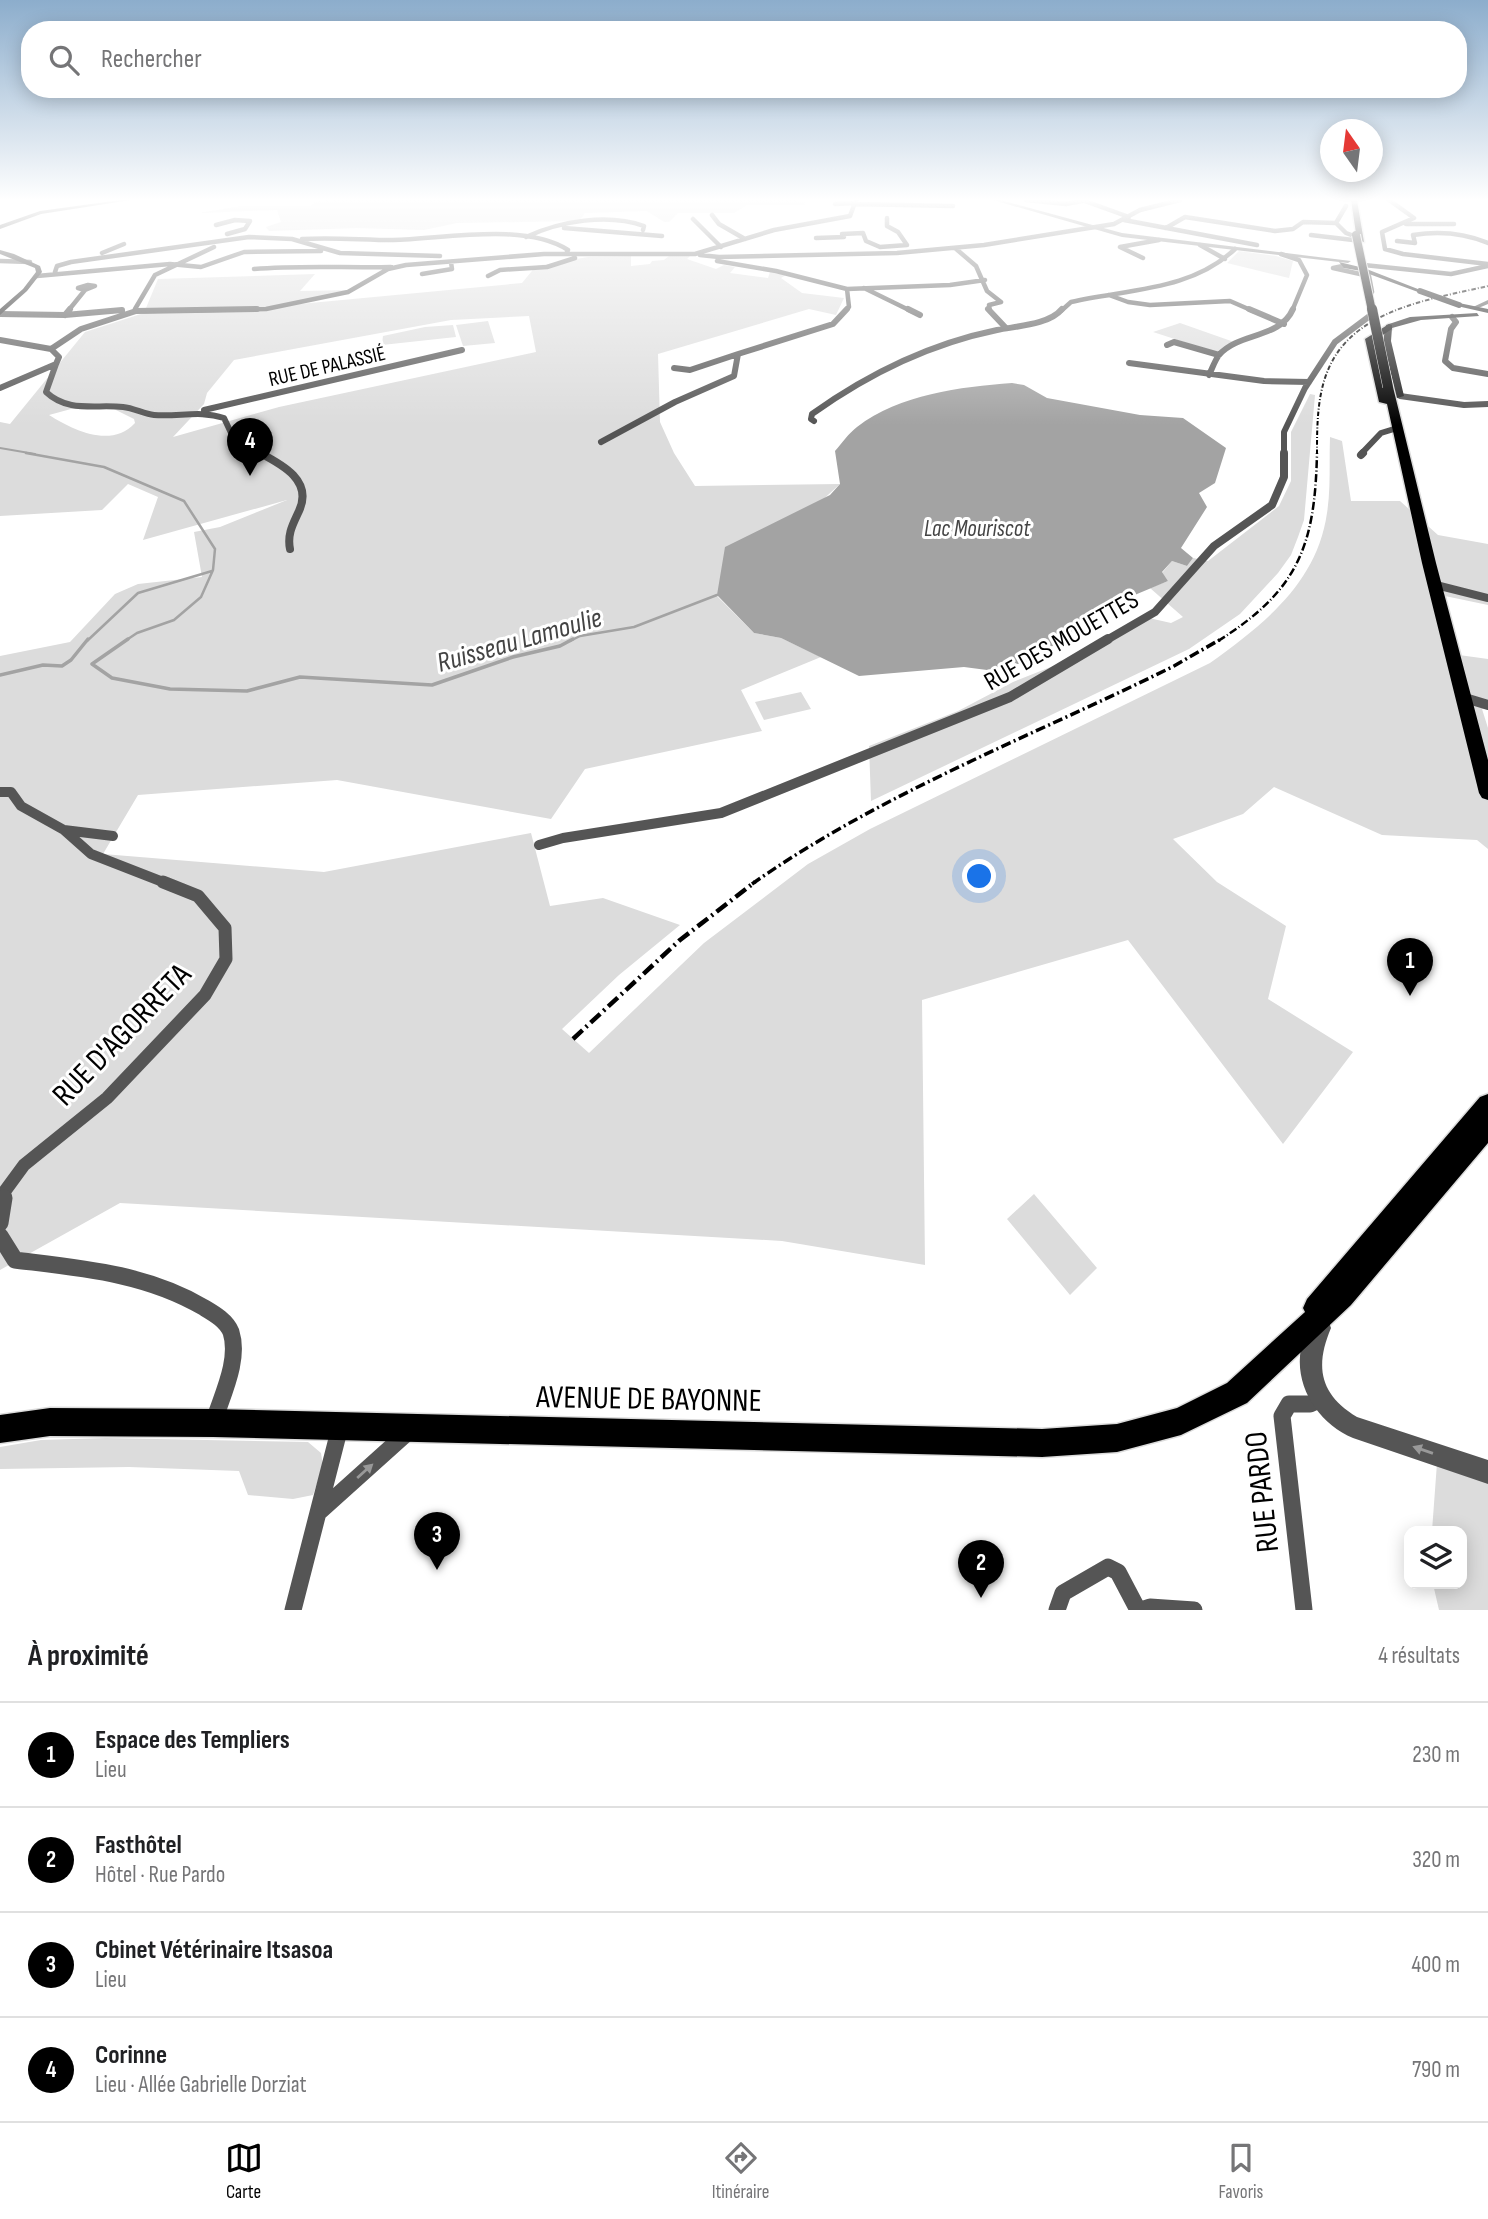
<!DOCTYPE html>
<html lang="fr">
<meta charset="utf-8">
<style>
body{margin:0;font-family:"Sofia Sans Condensed",sans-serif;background:#f6f6f6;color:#202124}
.controls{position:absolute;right:21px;bottom:21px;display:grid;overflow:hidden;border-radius:14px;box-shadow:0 4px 18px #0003}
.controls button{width:63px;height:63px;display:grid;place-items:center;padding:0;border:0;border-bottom:2px solid #e0e0e0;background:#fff;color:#202124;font:35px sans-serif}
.compass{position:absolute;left:1320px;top:119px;width:63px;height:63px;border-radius:50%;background:#fff;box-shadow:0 4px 18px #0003;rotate:346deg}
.you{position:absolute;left:980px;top:877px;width:24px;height:24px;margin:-18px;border:5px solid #fff;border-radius:50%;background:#1a73e8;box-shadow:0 0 0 10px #1a73e833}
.badge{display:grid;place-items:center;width:46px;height:46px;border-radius:50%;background:#000;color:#fff;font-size:23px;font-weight:700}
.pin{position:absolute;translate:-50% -58px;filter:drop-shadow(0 2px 4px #0008)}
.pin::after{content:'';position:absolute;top:37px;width:24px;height:21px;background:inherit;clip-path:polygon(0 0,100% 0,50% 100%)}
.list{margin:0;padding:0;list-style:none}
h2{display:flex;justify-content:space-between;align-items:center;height:91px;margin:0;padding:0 28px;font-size:30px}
h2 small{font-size:23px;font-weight:400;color:#757577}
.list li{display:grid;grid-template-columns:46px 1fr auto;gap:21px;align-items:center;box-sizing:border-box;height:105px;padding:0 28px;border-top:2px solid #e0e0e0}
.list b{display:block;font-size:26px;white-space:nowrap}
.list p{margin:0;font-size:23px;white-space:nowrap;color:#757577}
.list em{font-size:23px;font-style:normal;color:#757577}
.icon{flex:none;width:38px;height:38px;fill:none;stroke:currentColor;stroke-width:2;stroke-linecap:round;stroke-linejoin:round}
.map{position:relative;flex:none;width:1488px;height:1610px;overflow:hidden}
.search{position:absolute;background:#fff;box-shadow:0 4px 18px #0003;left:21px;right:21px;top:21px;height:77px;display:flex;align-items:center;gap:18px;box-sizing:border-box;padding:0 24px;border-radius:28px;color:#757577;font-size:26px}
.sheet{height:511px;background:#fff}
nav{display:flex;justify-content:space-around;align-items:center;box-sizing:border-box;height:98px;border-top:2px solid #e0e0e0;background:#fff;font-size:19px;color:#757577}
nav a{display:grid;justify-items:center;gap:4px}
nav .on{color:#000}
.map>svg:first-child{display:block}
.green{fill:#dcdcdc;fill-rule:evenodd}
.water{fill:#a3a3a3}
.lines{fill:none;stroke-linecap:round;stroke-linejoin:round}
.stream-far2{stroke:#a3a3a3;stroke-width:2}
.stream-far1{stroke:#a3a3a3;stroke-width:2.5}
.stream{stroke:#a3a3a3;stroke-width:3.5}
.primary-casing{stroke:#dbdbdb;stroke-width:3}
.minor-far5{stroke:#555;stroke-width:4.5}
.minor-far4{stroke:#555;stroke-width:6}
.minor-far3{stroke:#555;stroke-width:8}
.minor-far2{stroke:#555;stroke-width:10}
.minor-far1{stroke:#555;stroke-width:13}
.minor{stroke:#555;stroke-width:17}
.tertiary{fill:#555;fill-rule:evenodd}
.secondary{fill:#222;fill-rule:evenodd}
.primary{fill:#000;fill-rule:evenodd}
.rail-far3{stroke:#000;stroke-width:2;stroke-dasharray:4.5 2 1 2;stroke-linecap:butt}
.rail-far2{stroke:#000;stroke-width:2.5;stroke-dasharray:8 2.5 1 2.5;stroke-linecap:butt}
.rail-far1{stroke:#000;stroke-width:3.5;stroke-dasharray:10 3.5 2 3.5;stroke-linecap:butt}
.rail{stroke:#000;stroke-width:4.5;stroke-dasharray:13 4.5 2 4.5;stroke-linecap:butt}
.primary-bridge-far1-casing{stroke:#dbdbdb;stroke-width:10;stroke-linecap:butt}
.primary-bridge-casing{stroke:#dbdbdb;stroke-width:11;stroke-linecap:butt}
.secondary-bridge{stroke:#222;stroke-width:6}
.primary-bridge-far1{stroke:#000;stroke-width:8}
.primary-bridge{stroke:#000;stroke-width:10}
.oneway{fill:#999}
.labels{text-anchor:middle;stroke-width:6;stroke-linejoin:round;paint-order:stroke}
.far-street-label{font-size:21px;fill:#000;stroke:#fff}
.far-water-label{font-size:23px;font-style:italic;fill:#444;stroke:#fff}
.street-label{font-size:26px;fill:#000;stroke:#fff}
.water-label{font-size:28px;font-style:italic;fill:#444;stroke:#fff}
.near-street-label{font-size:32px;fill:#000;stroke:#fff}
</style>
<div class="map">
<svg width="1488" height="1610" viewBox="0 0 1488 1610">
<rect width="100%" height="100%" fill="#fff"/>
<path class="green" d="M352,200H792L804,202L805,205H747L734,213H678L669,222H664L647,211L585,213L580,220L575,221L457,223L424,230L357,228L269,231L266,227L281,222L277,210L198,213L242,206H311L316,201Z
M1239,251L1276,256L1293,261L1289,278L1227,263Z
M691,255L687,259L716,269L724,265L735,267L730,273L768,278L770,272L786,275L781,278L802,293L844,298L836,315L809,309L658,354L660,422L674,453L695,486L840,484L717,596L754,633L781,638L821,657L741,690L762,731L585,769L551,819L337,780L138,795L103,854L324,872L531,833L550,906L603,898L680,925L619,975L562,1029L589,1053L704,943L808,864L870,829L1210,663C1264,624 1317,583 1327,513C1331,488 1329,462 1330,437L1342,441L1351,501H1400L1438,535L1488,544V605L1445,596L1459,655L1488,659V708L1482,709L1488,728V849L1477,840L1382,835L1274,787L1243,814L1173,839L1217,882L1286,926L1268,999L1353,1052L1283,1144L1128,940L922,1000L925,1265L782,1241L120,1203L0,1270V656L70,642L115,594L138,584L202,577L194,532L220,527L287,500L143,540L158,497L128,484L102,510L0,516V422L10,424L85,332L144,313L182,309L146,308L158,279L315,274L300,291L354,290L289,305L522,283L536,266L588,257L631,256V266L650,264L652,261L664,260L669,256ZM529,316L536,352L279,407L173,437L204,404L207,393L234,360L451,320ZM71,409H114L134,419L135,423C111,449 73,430 49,415Z
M488,321L495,343L463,346L456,325Z
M1180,323L1234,342L1218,353L1153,332Z
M453,325L456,337L382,345L383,336L425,327Z
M1310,394L1315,395L1304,520L1298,537L1291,555L1278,573L1240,614L1189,649L871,801L869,746L958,711L1013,682L1101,647L1149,618L1171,623L1183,617L1150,588L1168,581L1162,573L1172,561L1187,566L1193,558L1208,561L1279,506L1291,481V432Z
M801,692L811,709L764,720L755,702Z
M1034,1194L1097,1268L1070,1295L1007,1219Z
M106,1438L308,1442L321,1453L323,1466L313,1495L293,1499L248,1495L239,1471L129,1467L0,1469V1447L41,1440Z
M1437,1463L1488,1483V1610H1439L1433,1584H1462V1531H1432Z"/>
<path class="water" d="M1012,383L1024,385L1047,398L1140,415L1183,418L1226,448L1215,483L1199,493L1207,507L1181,548L1193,558L1187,566L1172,561L1162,572L1168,581L1087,615L1071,634L1028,662L987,670L964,667L859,676L781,638L754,633L717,595L725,547L830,495L840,484L835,451C842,443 849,433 857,427C900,394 960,387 1012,383Z"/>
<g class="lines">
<path class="stream-far2" d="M0,448L35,454"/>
<path class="stream-far1" d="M26,453L104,467L184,501L215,549L213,570L201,597L174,620L137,633L125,641
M87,641L138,593L212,571
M570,641L580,636L634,627L717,595"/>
<path class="stream" d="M128,639L92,664L112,678L170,689L247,691L300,677L432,685L513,657L560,646L573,639
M0,675L43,665L62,666L71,660L88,639"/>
<g class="primary-casing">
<path id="primary" d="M1351,200H1357L1364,242L1357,240Z
M1389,324L1392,325V329L1375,340L1385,385L1393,387L1436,563L1488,760V800L1482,798L1479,793L1422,563L1387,404L1379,402L1365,339Z
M1488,1094V1143L1351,1305L1247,1403L1181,1435L1117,1452L1042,1457L213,1437L50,1436L0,1443V1415L50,1408L213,1409L1042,1429L1117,1424L1177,1408L1227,1383L1305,1312L1303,1308L1307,1299L1480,1097Z"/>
</g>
<path class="minor-far5" d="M1026,200L1066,204L1087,200
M1082,200L1129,217
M1389,200L1414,218L1382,232L1385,249L1403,254L1488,264
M835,204L855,203
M855,204L953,206
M712,215L719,224L745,239
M693,219L721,247
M1124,220L1257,245
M1336,223L1346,206
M1406,224H1454
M216,225L235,220L250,221L245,229L227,234
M564,228L662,236
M1166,228L1185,217L1275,231L1293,229L1303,222L1336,223L1346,233L1354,236
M842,234L863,233L866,241L880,247L907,245L898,232L887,226V218
M1311,235L1353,240
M526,237C560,221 608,213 644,226L643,230
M816,238L844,237
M302,239C333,237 363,240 393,240C444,239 524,222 568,250L566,254
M1397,241L1415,243L1413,235C1438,231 1464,233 1488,243
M1200,245L1225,259
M955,248L976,266L987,291L1001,302L989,305L990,311
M102,253L124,244
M1281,254L1299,260L1307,275L1292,311
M700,255L719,257L897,253L984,245L1114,224L1140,210L1180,200
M1143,258L1120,247L1159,240
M0,261L30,262
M717,261L776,271L847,289
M1364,265L1451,274L1488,266
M1343,266L1333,268L1369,276L1372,292
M254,269C300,265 345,268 391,267
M55,272L57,266L71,262L249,237L292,239L340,253L440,256
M422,274L452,269L451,262
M37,276L170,264L201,267L244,252L321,251
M488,276L500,270L547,267L575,258
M88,285L95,286L85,290L78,288Z
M864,288L911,311
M1109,295L1128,302L1150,305L1230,301L1253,311
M1374,308L1375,311
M135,309L155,275L214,247
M68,311L85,290
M112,311L122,310
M143,311L266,309L348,292L388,269L406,265L544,254H695L774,230L850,216L856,200
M845,311L849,307L847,289L950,285L985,280
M1061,311L1071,302C1127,289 1191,291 1235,249"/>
<path class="minor-far4" d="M908,309L920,315
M988,309L1005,327
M1249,309L1284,324
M0,314L65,315L122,310
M65,315L70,309
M1452,317L1456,322L1451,329L1445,361L1453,368L1488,374
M0,340L51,349L59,357L56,364L0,388
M1167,345L1174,342L1219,355
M51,349L81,329L136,311L257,309
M1129,363L1264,381L1309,382
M56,364L46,392C68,413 96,404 123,407C134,408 144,414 154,415C179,417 200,410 224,418L233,437L264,454
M674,368L690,370L738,354
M1209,375C1212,369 1215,360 1219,355C1239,332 1280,339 1293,309
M1400,396L1464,405L1488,404
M204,410L462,350
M814,421L811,419L812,414C868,374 929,344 997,330C1016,326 1049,325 1062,309
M601,442L675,402L734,376L738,354L833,324L847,309
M1284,454V432L1305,388L1335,342L1375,312L1374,309
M1361,454L1381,433L1394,429"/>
<path class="minor-far3" d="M260,453C283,465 313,481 299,511C293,524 287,534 290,549
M1361,455L1363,453
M1436,585L1488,598
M1105,641L1155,612L1214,546L1272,505L1284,477V453"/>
<path class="minor-far2" d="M1465,698L1488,705
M0,792H11L21,806L64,830L113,836
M64,830L91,854L168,884
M539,845L563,838L721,813L1010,697L1108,639"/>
<path class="minor-far1" d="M4,1200L5,1191L24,1165L107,1098L205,995L226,959L225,928L198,896L163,882"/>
<path class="minor" d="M0,1223L4,1198
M0,1236L15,1260C80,1268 145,1273 203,1307C213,1313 226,1320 231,1332C240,1360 222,1395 214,1421
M318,1513L407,1433
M293,1610L340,1427
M1057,1610L1063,1593L1108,1567L1118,1572L1138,1610
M1141,1610L1150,1607L1194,1610
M1304,1610L1282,1416L1289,1404H1310L1321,1399"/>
<path class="tertiary" d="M993,200H1000L1122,233L1351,261L1348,263L1122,237Z
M1488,300V304L1476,309L1473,307Z
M1320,1317L1328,1320L1331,1328C1315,1366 1319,1394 1357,1417L1488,1460V1484L1353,1438C1316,1423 1289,1379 1304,1338C1307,1329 1311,1321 1320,1317Z"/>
<path class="secondary" d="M120,200H131L41,214L0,229V225L40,211Z
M0,250L14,254L40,266L42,272L27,291L0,315V309L23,289L36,272L35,268L0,254Z
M1339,262L1364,268L1423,291L1418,292L1361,271L1344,268Z
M1459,303L1488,309V313L1457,306Z
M1477,313L1479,316L1421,320L1392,328L1391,341L1404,396L1397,398L1383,341L1386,325L1410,317Z"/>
<use href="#primary" class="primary"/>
<path class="rail-far3" d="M1317,454C1317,427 1317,396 1328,370C1353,309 1432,299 1488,286"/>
<path class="rail-far2" d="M1218,641C1299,590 1315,545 1317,453"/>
<path class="rail-far1" d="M752,884C881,793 1033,736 1174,666L1221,639"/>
<path class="rail" d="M573,1039L680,940L755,882"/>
<g class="primary-bridge-far1-casing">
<path id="primary-bridge-far1" d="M1356,235L1372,311"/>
</g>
<g class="primary-bridge-casing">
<path id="primary-bridge" d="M1372,309L1388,387"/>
</g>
<path class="secondary-bridge" d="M1420,291L1459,305"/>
<use href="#primary-bridge-far1" class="primary-bridge-far1"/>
<use href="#primary-bridge" class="primary-bridge"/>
</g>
<defs><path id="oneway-solid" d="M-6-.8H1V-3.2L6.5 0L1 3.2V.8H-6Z" transform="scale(1.75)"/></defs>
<g class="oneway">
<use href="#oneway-solid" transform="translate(1423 1450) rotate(-161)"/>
<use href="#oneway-solid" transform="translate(365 1471) rotate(-42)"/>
</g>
<linearGradient id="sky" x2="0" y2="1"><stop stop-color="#8cadcc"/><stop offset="0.47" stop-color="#fff"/><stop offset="1" stop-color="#fff" stop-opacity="0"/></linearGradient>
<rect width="1488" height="425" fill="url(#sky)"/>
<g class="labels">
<g class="far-street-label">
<text transform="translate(327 366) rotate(-13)" y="7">RUE DE PALASSIÉ</text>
</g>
<g class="far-water-label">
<text x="977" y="536">Lac Mouriscot</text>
</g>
<g class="street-label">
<text transform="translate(1061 640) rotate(-30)" y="9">RUE DES MOUETTES</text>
</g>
<g class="water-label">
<text transform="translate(519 639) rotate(-16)" y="10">Ruisseau Lamoulie</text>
</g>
<g class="near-street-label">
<text transform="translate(121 1034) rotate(-46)" y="11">RUE D'AGORRETA</text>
<text transform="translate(649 1398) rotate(1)" y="11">AVENUE DE BAYONNE</text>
<text transform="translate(1261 1492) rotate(-96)" y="11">RUE PARDO</text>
</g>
</g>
</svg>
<div class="controls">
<button><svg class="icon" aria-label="layers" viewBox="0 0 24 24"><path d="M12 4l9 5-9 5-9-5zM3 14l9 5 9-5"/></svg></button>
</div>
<svg class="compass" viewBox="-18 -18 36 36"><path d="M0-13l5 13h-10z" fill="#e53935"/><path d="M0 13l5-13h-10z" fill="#757577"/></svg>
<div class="you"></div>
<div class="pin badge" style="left:1410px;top:996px">1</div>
<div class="pin badge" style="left:981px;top:1598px">2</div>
<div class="pin badge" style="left:437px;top:1570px">3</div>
<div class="pin badge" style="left:250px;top:476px">4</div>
<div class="search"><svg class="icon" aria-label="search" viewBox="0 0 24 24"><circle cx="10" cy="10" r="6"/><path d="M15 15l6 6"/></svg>Rechercher</div>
</div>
<section class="sheet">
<h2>À proximité<small>4 résultats</small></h2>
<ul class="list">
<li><span class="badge">1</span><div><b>Espace des Templiers</b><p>Lieu</p></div><em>230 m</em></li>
<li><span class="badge">2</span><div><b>Fasthôtel</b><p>Hôtel · Rue Pardo</p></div><em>320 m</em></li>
<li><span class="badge">3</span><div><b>Cbinet Vétérinaire Itsasoa</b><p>Lieu</p></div><em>400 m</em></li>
<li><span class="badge">4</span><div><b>Corinne</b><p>Lieu · Allée Gabrielle Dorziat</p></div><em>790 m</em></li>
</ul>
</section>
<nav>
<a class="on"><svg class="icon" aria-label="map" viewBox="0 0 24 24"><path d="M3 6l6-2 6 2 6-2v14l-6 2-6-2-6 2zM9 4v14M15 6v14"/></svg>Carte</a>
<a><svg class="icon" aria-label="directions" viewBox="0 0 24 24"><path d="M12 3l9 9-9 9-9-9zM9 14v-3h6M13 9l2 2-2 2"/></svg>Itinéraire</a>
<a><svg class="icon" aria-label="saved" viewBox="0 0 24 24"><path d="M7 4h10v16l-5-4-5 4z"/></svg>Favoris</a>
</nav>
